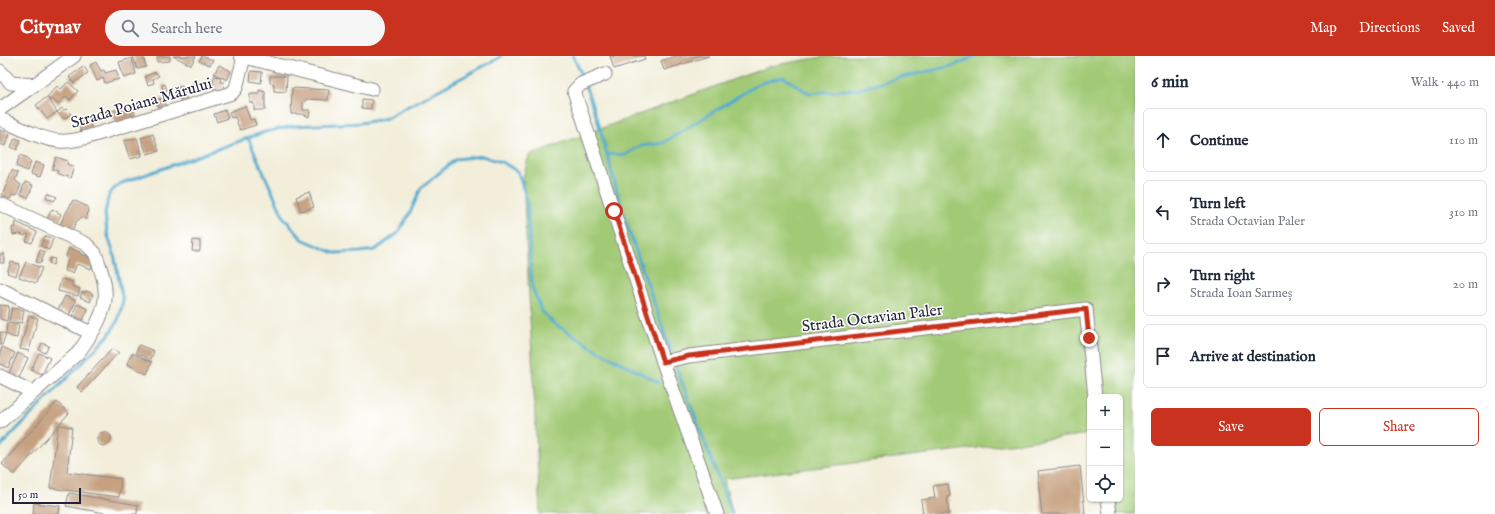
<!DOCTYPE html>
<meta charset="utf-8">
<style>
body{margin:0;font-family:"IM FELL English",serif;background:#f6f6f7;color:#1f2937}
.controls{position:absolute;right:12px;bottom:12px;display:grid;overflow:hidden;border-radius:6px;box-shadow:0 1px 3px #0004}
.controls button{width:36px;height:36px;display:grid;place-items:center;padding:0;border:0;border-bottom:1px solid #e0e1e3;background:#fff;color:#1f2937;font:20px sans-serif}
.scale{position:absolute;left:12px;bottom:10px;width:69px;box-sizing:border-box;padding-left:4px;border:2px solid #22223b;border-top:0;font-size:11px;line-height:14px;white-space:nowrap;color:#22223b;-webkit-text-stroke:3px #fff;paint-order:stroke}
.stop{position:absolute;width:12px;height:12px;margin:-9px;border:3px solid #c8321e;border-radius:50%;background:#fff}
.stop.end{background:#c8321e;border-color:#fff;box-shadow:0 1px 4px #0008}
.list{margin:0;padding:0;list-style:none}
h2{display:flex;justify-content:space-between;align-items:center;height:52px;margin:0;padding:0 16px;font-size:17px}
h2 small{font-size:13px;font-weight:400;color:#747a83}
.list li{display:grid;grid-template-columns:26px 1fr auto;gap:12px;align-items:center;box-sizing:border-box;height:64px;margin:0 8px 8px;padding:0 8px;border:1px solid #e0e1e3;border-radius:6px}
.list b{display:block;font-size:15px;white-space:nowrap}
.list p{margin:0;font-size:13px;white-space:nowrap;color:#747a83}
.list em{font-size:13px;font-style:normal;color:#747a83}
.actions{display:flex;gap:8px;padding:12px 16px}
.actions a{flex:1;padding:9px 0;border:1px solid #c8321e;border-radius:6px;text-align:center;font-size:14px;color:#c8321e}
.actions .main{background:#c8321e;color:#fff}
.icon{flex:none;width:22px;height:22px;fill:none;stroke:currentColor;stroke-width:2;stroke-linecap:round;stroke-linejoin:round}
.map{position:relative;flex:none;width:1135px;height:458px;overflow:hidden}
header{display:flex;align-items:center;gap:24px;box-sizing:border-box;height:56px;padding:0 20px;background:#c8321e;color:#fff}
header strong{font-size:19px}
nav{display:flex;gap:22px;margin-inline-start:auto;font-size:14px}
.search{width:280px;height:36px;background:#f6f6f7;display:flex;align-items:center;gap:10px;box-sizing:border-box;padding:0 14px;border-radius:22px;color:#747a83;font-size:15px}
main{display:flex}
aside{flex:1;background:#fff}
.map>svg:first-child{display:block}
.green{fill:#a2ca76;stroke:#627658}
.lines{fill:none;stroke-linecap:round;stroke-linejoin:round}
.stream{stroke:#50aace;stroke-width:3}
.building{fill:#c6a181}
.minor-casing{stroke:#8a888a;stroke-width:15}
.minor{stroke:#fff;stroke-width:13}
.route{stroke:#c8321e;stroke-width:5}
.labels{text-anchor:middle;stroke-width:3;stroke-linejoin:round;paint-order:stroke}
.street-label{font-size:16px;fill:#22223b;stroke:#fff}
</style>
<header>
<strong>Citynav</strong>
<div class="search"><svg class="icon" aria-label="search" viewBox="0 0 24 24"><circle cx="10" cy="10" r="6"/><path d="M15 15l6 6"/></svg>Search here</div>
<nav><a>Map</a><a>Directions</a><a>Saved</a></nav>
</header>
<main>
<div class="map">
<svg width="1135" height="458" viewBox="0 0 1135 458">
<rect width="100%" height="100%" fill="#fff"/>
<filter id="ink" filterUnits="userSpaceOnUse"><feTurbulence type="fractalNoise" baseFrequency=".025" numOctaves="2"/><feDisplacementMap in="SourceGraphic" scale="8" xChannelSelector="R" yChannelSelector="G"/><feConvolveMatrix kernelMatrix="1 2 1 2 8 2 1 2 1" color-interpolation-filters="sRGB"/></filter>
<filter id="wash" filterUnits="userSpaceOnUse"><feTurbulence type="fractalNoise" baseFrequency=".012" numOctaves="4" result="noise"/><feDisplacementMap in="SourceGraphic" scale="16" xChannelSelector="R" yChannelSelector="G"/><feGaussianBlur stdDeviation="0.9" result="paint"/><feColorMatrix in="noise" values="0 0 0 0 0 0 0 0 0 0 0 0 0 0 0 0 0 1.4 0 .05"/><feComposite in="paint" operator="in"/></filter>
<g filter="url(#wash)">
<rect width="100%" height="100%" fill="#f2eeda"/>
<path class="green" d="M828,0H1135V458H1118L1116,443H1120V341H1090V378L724,423L733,458H540L523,122L529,99L770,10Z"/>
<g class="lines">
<path class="stream" d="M573,0L584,24
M585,29L597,62L623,157L671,296
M248,82L284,162L302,183L334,197L359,196L375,194L397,178L410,157L421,132L456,103L482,100L504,107L518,116L527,145L532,231L541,254L553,267L595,293L658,326
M606,98L625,99L640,90L663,87L758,28L783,21L809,37L859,33L898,22L952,10L976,0
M675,308L732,458
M0,391L16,374L109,279L118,264L123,245L114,198L107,177L105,157L109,138L119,128L265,76L293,70L360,67L384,63L497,3L501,0"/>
</g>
<g id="blocks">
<path class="building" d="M133,0H143L146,11L137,13Z
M163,0H170V5L157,6V1Z
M173,0H196L191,9Z
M202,0L213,4L210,9L199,5Z
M610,0H644L645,3L614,13Z
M676,0H709L664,14L661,5Z
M132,2L136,18L124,22L119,6Z
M96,6L101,15L104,14L105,17L116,14L119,23L105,27L103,22L97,25L90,9Z
M219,9L231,15L227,24L221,21L220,26H224L223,34L212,32L214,20L221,21L214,18Z
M84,10L88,17L74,27L69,21Z
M251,15L262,16L261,27L250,25Z
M156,16L159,20L153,23L154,27L148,29L145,20Z
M270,20H287L286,36L274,35V28L270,27Z
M194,25L204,28L203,33L198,32L197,35L191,33Z
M68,26L78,35L70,44L66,40L58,48L52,43L50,44L47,41L57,30L61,33Z
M165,28L167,35L163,36L162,29Z
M182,30L188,47L182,48L177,32Z
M292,32L329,34L328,44L307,43L303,47V54H310L309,61L302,58H291Z
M259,34L265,36V54H254V47H250V38H259Z
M47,41L57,56L47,63L36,49Z
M163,42L167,52L160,54L156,45Z
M362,43L372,44L371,53L362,52Z
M245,50L250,64L254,63L256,69L240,74L235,61L231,62L229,56Z
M62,52L64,54L66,53L71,58L64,63L57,56Z
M121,52L122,56L133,52L137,64L117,70L112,55Z
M225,54L228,62L217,66L214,58Z
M90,65L92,75L81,77L79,67Z
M0,74L10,78L5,90L0,88Z
M153,78L159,95L147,98L141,82Z
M15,82L21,84L17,94L11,91Z
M137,82L142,100L130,103L124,85Z
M20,99L28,102L27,104L31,106L27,115L16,110Z
M56,101L68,105L67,108L74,111L70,122L57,117L58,115L52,113Z
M35,106L44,109L40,121L31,118Z
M12,114L18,117L15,124L21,129L16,140L12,139L10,143L2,140Z
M25,126L33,129L28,142L20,139Z
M309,136L314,151L301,155L296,141Z
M48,137L57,141L54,145L46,141Z
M73,144L88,151L87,164L82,161L76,166L71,176L59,170Z
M52,153L61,158L56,168L47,163Z
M16,166L37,176L32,187L26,185L29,179L26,178L25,180L20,178L13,179L12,171L15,172Z
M45,180L53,183L49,194L41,190Z
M193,184L200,185V195H192Z
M69,192L80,196V198L94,202L91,213L77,208L73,217L65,215L68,204L66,201Z
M40,194L45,196L41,207L36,206Z
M0,198H4V207H0Z
M51,202L55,203L53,209L49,207Z
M11,206L20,208L16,220L7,217Z
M26,206L42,212L36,227L19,221Z
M61,223L73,226L72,230L80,233L78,240L58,235Z
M86,235L93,238L90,246L80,241L82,236L85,237Z
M65,240L76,245L69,259L58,254Z
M77,248L88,253L83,264L73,259Z
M0,249L9,250L7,265L0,263Z
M12,252L24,254L22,267L9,265Z
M29,260L38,262L29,295L20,293Z
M7,267L19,269L17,282L12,281L6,278Z
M0,276L6,278L2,289H0Z
M42,287L49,290L45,297L39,294Z
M139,289L154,295L151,303L136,297Z
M2,291L15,297L8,312L0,308V297Z
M112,293L119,296L82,336L77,331Z
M18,297L28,302L19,322L9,317Z
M39,297L50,302L42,319L31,314Z
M132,297L152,306L147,318L127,308Z
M57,346L69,357L14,419L2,408Z
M58,369L72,371L67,416L121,423L119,441L50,432Z
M97 383a7 7 0 1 1 14 0a7 7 0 1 1-14 0Z
M1080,410L1085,458H1042L1037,415Z
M948,428L950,440L947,441L949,458H923L921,444L935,442L933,430Z
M69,437L138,449L137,458H110L66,450Z
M34,447L60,450L59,458H33Z"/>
</g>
</g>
<g filter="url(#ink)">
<use href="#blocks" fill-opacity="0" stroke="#8a888a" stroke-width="1"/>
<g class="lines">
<g class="minor-casing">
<path id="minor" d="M241,0L372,33
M0,15L11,27L34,29L74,0
M605,18L581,28L574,35L663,306L717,458
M0,53L34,29
M0,63C18,71 40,83 59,85C68,86 76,84 84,82L232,37L236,32L244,1
M0,148L86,188L95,197C99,208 104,220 105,233C108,256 91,279 78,297L0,366
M0,233L91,277
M663,306L689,300L1086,253L1095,341
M0,320L32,336
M1108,443L1110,458"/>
</g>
<use href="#minor" class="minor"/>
</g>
</g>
<g class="lines" filter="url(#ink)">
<path class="route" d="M614,155L663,306L689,300L1086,253L1089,282"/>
</g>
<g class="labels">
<g class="street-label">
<text transform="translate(141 46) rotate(-16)" y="6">Strada Poiana Mărului</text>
<text transform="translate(872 261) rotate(-7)" y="6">Strada Octavian Paler</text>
</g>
</g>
</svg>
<div class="controls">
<button>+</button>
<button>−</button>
<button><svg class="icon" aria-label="locate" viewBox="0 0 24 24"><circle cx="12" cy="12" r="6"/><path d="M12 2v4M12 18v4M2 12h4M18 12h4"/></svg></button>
</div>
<div class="scale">50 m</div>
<div class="stop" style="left:614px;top:155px"></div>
<div class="stop end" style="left:1089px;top:282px"></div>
</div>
<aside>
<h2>6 min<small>Walk · 440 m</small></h2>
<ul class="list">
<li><svg class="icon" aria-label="ahead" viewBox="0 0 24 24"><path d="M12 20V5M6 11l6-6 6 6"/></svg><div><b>Continue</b></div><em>110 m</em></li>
<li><svg class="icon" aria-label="left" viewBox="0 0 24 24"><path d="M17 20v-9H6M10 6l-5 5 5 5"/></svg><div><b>Turn left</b><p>Strada Octavian Paler</p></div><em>310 m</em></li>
<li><svg class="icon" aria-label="right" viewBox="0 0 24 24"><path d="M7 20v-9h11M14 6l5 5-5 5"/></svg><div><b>Turn right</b><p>Strada Ioan Sarmeș</p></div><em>20 m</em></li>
<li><svg class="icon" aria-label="arrive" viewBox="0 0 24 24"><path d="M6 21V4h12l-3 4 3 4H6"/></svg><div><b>Arrive at destination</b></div></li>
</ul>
<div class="actions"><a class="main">Save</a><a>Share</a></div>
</aside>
</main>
